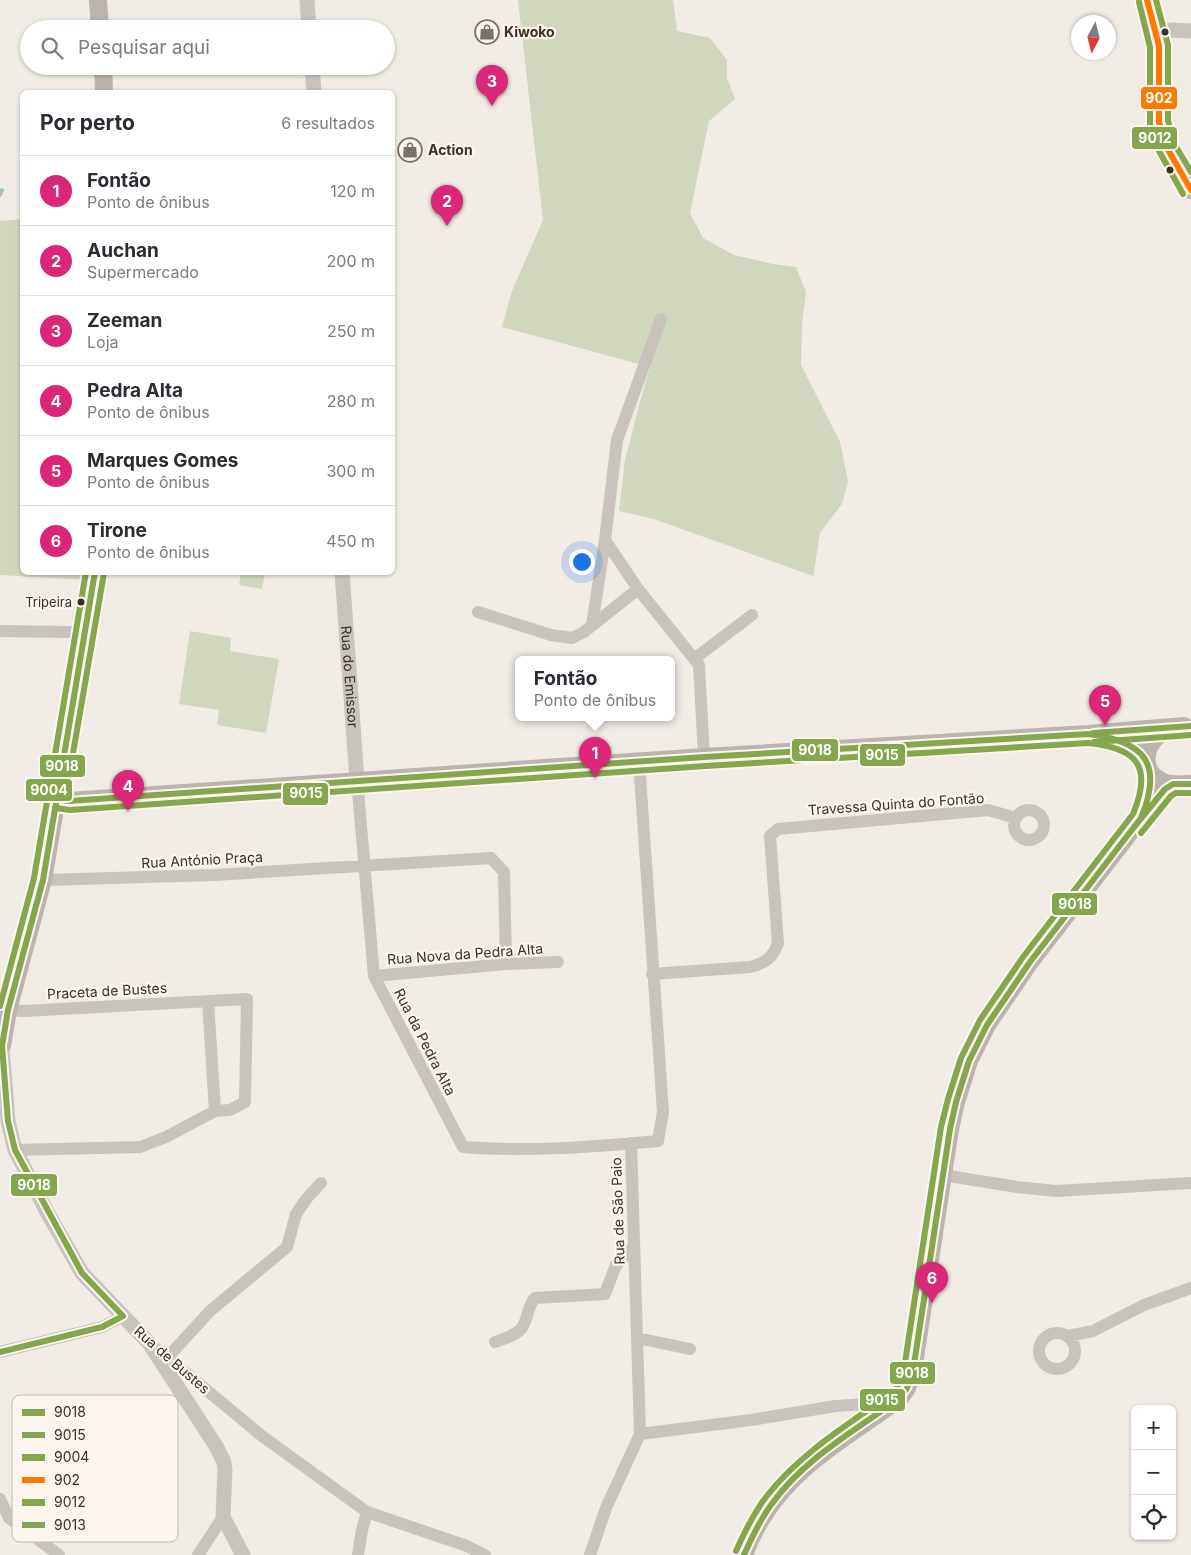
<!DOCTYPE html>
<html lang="pt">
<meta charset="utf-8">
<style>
body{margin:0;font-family:Inter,sans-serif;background:#f2f2f3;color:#2b2b33}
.controls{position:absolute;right:15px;bottom:15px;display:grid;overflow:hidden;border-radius:8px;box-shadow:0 1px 4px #0004}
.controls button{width:45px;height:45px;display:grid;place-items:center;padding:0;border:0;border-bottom:1px solid #e1e1e2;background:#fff;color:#2b2b33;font:25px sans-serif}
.compass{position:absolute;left:1071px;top:15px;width:45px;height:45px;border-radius:50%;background:#fff;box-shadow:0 1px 4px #0004;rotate:187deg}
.you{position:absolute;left:581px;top:561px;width:18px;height:18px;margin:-12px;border:4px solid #fff;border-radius:50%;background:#1a73e8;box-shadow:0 0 0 8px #1a73e833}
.badge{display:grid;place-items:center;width:32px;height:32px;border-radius:50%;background:#db2777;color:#fff;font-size:16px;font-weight:700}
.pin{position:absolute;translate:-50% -41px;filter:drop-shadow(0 1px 2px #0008)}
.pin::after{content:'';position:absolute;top:26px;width:18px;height:15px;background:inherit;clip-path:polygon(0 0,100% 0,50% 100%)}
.popup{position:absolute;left:515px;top:656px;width:160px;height:65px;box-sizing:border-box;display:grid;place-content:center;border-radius:8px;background:#fff;filter:drop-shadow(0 1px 4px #0005);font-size:16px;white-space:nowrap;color:#7c7c81}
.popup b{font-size:19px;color:#2b2b33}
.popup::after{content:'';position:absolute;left:50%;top:100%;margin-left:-10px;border:10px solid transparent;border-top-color:#fff}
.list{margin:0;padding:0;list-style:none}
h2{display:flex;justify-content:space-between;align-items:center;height:65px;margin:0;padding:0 20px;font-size:21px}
h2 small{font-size:16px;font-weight:400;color:#7c7c81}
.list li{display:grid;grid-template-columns:32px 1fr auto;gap:15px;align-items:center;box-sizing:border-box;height:70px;padding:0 20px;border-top:1px solid #e1e1e2}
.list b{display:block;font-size:19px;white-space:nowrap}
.list p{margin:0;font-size:16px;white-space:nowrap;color:#7c7c81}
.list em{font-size:16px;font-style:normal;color:#7c7c81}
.icon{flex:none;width:28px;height:28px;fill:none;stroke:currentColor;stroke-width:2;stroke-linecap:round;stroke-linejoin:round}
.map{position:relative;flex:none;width:1191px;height:1555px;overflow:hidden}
.search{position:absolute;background:#fff;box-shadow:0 1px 4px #0004;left:20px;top:20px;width:375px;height:55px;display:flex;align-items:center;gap:12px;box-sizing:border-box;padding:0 18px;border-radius:28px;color:#7c7c81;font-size:19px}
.panel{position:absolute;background:#fff;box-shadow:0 1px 4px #0004;left:20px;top:90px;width:375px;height:485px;border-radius:8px}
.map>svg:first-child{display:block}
.green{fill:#d1d6bf}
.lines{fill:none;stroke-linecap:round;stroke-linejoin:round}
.stream{stroke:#a1c2c1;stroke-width:4}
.minor{stroke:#c9c3be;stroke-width:12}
.tertiary{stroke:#c9c3be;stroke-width:15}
.secondary{stroke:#bab3ae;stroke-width:18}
.bus-1-casing{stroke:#fbf5ee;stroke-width:10}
.bus-2-casing{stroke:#fbf5ee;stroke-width:10}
.bus-3-casing{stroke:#fbf5ee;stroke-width:10}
.bus-4-casing{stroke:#fbf5ee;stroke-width:10}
.bus-5-casing{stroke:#fbf5ee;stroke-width:10}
.bus-6-casing{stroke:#fbf5ee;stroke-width:10}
.bus-1{stroke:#85a64d;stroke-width:6}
.bus-2{stroke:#85a64d;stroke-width:6}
.bus-3{stroke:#85a64d;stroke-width:6}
.bus-4{stroke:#ff7900;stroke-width:6}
.bus-5{stroke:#85a64d;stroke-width:6}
.bus-6{stroke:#85a64d;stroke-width:6}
.bus-dot{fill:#3b302b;stroke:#fbf5ee;stroke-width:2}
.labels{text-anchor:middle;stroke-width:4.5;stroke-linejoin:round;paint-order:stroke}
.bus-label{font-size:13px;fill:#3b302b;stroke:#fbf5ee;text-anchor:end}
.poi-label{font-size:14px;font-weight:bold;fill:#3b302b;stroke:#fbf5ee;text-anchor:start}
.street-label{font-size:14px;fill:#3b302b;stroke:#fbf5ee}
.key{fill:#fbf5ee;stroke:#c1bab4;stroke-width:1}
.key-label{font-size:14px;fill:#3b302b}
.line-badge{stroke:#fbf5ee;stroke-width:2}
.badge-label{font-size:14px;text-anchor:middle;font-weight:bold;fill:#fff}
</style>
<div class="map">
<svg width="1191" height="1555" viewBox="0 0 1191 1555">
<rect width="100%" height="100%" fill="#f0ebe5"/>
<path class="green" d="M518,0H673L677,31L710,38L727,60V78L735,99L709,121L690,213L703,238L734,255L773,264L796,267L806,292L802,325L801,365L840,442L848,481L842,504L820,533L813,578V576L654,519L619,511L625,460L641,398L650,367L502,327L512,291L543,220Z
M22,219V572L90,573L89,580L0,575V221Z
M241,573H265L262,589L239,585Z
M190,631L231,638L230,651L279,659L266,733L217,725L219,710L179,704Z"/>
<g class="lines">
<path class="stream" d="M0,195L2,190"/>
<path class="minor" d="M605,540L638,589L699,665L704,757
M478,612L551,635L572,638L584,632L638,589
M592,625L605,540L617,440L661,319
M0,631L70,632L84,634
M694,659L752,615
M357,780L374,976L463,1147C527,1152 594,1147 658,1141L663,1112L639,761
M1014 825a15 15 0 1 1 30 0a15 15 0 1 1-30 0Z
M43,880L215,875L491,858L504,872L506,964
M652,974L750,967C765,963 773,958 778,943L770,836L778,829L988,810L1016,818
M374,976L506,964L558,962
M8,1010L24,1011L247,999L245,1102L230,1110L215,1111L208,1001
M15,1150L140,1147L166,1137L215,1111
M943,1175L1017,1187L1056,1191L1191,1183
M1039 1351a18 18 0 1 1 36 0a18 18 0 1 1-36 0Z
M1068,1336L1093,1331L1144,1305L1191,1288
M637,1338L690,1349
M495,1342C503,1339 515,1336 521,1329C528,1321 527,1306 535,1298L605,1294L616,1265L634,1246
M157,1349L262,1436L367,1512L467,1546L485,1555
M0,1352L102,1327L123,1316
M167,1358L210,1311L287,1247L296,1214L307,1198L321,1183
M640,1434L751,1420L836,1406L865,1404L884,1408
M0,1499L9,1518L59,1555
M198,1555L223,1517
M358,1555L362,1530L367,1512
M590,1555L606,1508L640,1434L631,1143"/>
<g class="tertiary">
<path d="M307,0L309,29"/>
<path d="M1156,33L1173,30L1191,31"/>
<path d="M312,66L314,92"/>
<path id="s1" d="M342,572L357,780"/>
<path d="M2,1046L8,1121L15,1150L47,1212L82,1273L149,1343L216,1446L224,1462L225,1469L223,1517L243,1555"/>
</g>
<path class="secondary" d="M98,0L100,29
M1147,0L1159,46V122L1167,148L1191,190
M103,66L104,92
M1171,729C1145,736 1136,770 1163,782C1172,786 1182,784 1191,784
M1103,735L1123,742L1146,759
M56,799L69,801L704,757L1088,734L1184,726
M0,1046H2L8,1010L43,880L95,572
M744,1555C773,1475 836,1446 900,1398L907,1388L913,1371L950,1129L956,1102L969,1061L987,1025L1030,962L1141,818L1165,789L1173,784"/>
<g class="bus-1-casing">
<path id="bus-1" d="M95,572L43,880L8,1010L2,1046L8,1121L15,1150L82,1273L123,1316
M1093,733L1191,726
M56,799L69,801L704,757L1088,734C1144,741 1164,763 1141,818L1030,962L987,1025L969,1061L956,1102L950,1129L913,1371L907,1388L900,1398C856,1430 803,1459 771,1505C760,1520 752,1537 744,1555
M1134,827L1165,789L1173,784H1191
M0,1352L102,1327L123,1316"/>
</g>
<g class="bus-2-casing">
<path id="bus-2" d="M1094,742L1191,735
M65,800L104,573
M55,808L70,810L705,766L1088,743C1137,748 1153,766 1133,814L1023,957L980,1020L961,1058L948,1099L941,1127L904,1369L899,1384L894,1392C849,1424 800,1453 766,1497C753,1514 744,1533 736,1551
M1141,833L1171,796L1176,793H1191"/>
</g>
<g class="bus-3-casing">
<path id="bus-3" d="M0,1006L34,878L86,572"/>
</g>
<g class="bus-4-casing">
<path id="bus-4" d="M1147,0L1159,46V122L1167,148L1191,190"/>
</g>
<g class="bus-5-casing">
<path id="bus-5" d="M1139,2L1150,47V124L1159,151L1183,194"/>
</g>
<g class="bus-6-casing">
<path id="bus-6" d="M1156,0L1168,45V121L1175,145L1191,172"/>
</g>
<use href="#bus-1" class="bus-1"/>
<use href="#bus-2" class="bus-2"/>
<use href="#bus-3" class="bus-3"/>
<use href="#bus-4" class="bus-4"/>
<use href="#bus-5" class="bus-5"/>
<use href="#bus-6" class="bus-6"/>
</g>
<defs>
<g id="shop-ring" transform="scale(1.25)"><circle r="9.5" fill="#fbf5ee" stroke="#7a716c" stroke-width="1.5"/><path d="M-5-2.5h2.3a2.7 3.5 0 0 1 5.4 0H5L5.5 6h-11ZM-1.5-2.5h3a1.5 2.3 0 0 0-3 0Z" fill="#7a716c"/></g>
</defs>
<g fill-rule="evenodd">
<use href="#shop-ring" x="487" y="32"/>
<use href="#shop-ring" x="410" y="150"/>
</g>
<g class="bus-dot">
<circle cx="1165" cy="32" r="4.5"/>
<circle cx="1170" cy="170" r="4.5"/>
<circle cx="81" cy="602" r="4.5"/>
</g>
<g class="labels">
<g class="bus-label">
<text x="72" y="607">Tripeira</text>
</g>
<g class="poi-label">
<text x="504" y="37">Kiwoko</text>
<text x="428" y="155">Action</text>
</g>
<g class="street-label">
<text dy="5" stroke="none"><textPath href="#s1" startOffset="105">Rua do Emissor</textPath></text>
<text transform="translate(896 804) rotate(-4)" y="5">Travessa Quinta do Fontão</text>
<text transform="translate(202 860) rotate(-3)" y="5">Rua António Praça</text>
<text transform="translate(465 954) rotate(-4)" y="5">Rua Nova da Pedra Alta</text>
<text transform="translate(107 991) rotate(-3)" y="5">Praceta de Bustes</text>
<text transform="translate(425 1042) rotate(63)" y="5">Rua da Pedra Alta</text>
<text transform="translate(618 1211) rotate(-92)" y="5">Rua de São Paio</text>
<text transform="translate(172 1360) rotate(41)" y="5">Rua de Bustes</text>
</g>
</g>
<rect x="12" y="1395" width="166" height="147" rx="8" class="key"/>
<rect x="22" y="1409" width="23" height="7" fill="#85a64d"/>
<rect x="22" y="1432" width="23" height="6" fill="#85a64d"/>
<rect x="22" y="1454" width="23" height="7" fill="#85a64d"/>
<rect x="22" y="1477" width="23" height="6" fill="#ff7900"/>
<rect x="22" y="1499" width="23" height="7" fill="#85a64d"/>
<rect x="22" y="1522" width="23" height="6" fill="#85a64d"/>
<g class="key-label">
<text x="54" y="1417">9018</text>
<text x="54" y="1440">9015</text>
<text x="54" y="1462">9004</text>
<text x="54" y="1485">902</text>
<text x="54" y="1507">9012</text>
<text x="54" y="1530">9013</text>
</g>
<g class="line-badge">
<rect x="1140" y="86" width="38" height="24" rx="5" fill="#ff7900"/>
<rect x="1131" y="126" width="47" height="24" rx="5" fill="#85a64d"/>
<rect x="791" y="738" width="48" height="24" rx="5" fill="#85a64d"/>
<rect x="859" y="743" width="47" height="24" rx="5" fill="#85a64d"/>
<rect x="39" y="754" width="47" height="24" rx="5" fill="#85a64d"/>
<rect x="25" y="778" width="48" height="24" rx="5" fill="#85a64d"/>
<rect x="282" y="782" width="47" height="24" rx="5" fill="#85a64d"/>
<rect x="1051" y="892" width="47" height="24" rx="5" fill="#85a64d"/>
<rect x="10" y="1173" width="48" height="24" rx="5" fill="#85a64d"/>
<rect x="889" y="1361" width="47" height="24" rx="5" fill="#85a64d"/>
<rect x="859" y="1388" width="47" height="24" rx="5" fill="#85a64d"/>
</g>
<g class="badge-label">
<text x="1159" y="103">902</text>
<text x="1155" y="143">9012</text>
<text x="815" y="755">9018</text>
<text x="882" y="760">9015</text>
<text x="62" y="771">9018</text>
<text x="49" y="795">9004</text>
<text x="306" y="798">9015</text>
<text x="1075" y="909">9018</text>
<text x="34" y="1190">9018</text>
<text x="912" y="1378">9018</text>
<text x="882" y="1405">9015</text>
</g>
</svg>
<div class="controls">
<button>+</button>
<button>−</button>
<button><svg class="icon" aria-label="locate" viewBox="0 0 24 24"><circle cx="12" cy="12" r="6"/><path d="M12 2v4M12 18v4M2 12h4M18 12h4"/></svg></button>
</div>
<svg class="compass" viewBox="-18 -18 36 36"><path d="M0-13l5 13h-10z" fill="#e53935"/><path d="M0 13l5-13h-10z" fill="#7c7c81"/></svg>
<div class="you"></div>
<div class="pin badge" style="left:595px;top:778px">1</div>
<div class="popup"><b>Fontão</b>Ponto de ônibus</div>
<div class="pin badge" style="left:447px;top:226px">2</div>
<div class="pin badge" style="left:492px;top:106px">3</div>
<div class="pin badge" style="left:128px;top:811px">4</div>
<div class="pin badge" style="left:1105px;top:726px">5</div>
<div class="pin badge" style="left:932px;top:1303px">6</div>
<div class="search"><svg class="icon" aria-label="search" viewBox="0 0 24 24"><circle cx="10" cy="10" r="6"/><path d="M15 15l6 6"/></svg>Pesquisar aqui</div>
<section class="panel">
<h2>Por perto<small>6 resultados</small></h2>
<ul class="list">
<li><span class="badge">1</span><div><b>Fontão</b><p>Ponto de ônibus</p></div><em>120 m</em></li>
<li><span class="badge">2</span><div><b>Auchan</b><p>Supermercado</p></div><em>200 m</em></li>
<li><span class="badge">3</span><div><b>Zeeman</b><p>Loja</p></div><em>250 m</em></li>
<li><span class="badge">4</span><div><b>Pedra Alta</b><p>Ponto de ônibus</p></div><em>280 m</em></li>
<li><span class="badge">5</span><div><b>Marques Gomes</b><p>Ponto de ônibus</p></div><em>300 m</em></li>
<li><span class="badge">6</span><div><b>Tirone</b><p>Ponto de ônibus</p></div><em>450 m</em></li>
</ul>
</section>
</div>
